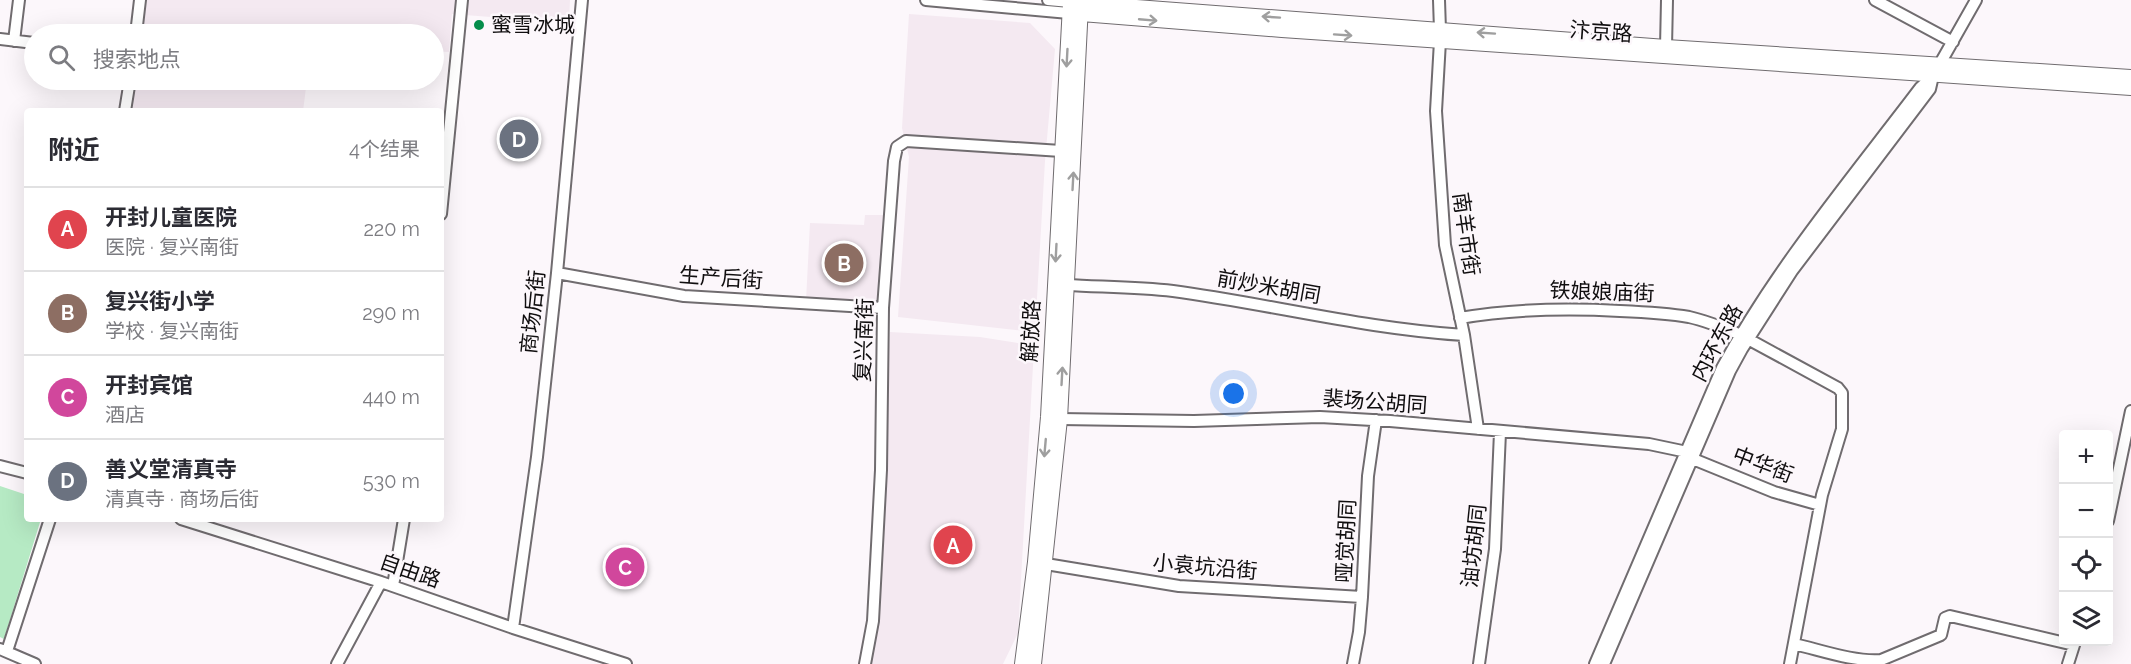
<!DOCTYPE html>
<html lang="zh">
<meta charset="utf-8">
<style>
body{margin:0;font-family:Raleway,"Noto Sans SC",sans-serif;background:#f2f2f3;color:#2b2b33}
.controls{position:absolute;right:18px;bottom:18px;display:grid;overflow:hidden;border-radius:6px;box-shadow:0 6px 24px #0002}
.controls button{width:54px;height:54px;display:grid;place-items:center;padding:0;border:0;border-bottom:2px solid #e1e1e2;background:#fff;color:#2b2b33;font:30px sans-serif}
.you{position:absolute;left:1234px;top:394px;width:21px;height:21px;margin:-15px;border:4px solid #fff;border-radius:50%;background:#1a73e8;box-shadow:0 0 0 9px #1a73e833}
.badge{display:grid;place-items:center;width:39px;height:39px;border-radius:50%;background:#7c3aed;color:#fff;font-size:20px;font-weight:700}
.pin{position:absolute;translate:-50% -50%;border:3px solid #fff;box-shadow:0 2px 6px #0006}
.list{margin:0;padding:0;list-style:none}
h2{display:flex;justify-content:space-between;align-items:center;height:78px;margin:0;padding:0 24px;font-size:26px}
h2 small{font-size:20px;font-weight:400;color:#7c7c81}
.list li{display:grid;grid-template-columns:39px 1fr auto;gap:18px;align-items:center;box-sizing:border-box;height:84px;padding:0 24px;border-top:2px solid #e1e1e2}
.list b{display:block;font-size:22px;white-space:nowrap}
.list p{margin:0;font-size:20px;white-space:nowrap;color:#7c7c81}
.list em{font-size:20px;font-style:normal;color:#7c7c81}
.icon{flex:none;width:33px;height:33px;fill:none;stroke:currentColor;stroke-width:2;stroke-linecap:round;stroke-linejoin:round}
.map{position:relative;flex:none;width:2131px;height:664px;overflow:hidden}
.search{position:absolute;background:#fff;box-shadow:0 6px 24px #0002;left:24px;top:24px;width:420px;height:66px;display:flex;align-items:center;gap:15px;box-sizing:border-box;padding:0 21px;border-radius:33px;color:#7c7c81;font-size:22px}
.panel{position:absolute;background:#fff;box-shadow:0 6px 24px #0002;left:24px;top:108px;width:420px;height:414px;border-radius:6px}
.map>svg:first-child{display:block}
.built{fill:#f4e9f1}
.green{fill:#b6eac4}
.lines{fill:none;stroke-linecap:round;stroke-linejoin:round}
.minor-casing{stroke:#706c6f;stroke-width:14}
.major-casing{stroke:#706c6f;stroke-width:16}
.minor{stroke:#fff;stroke-width:10}
.major{stroke:#fff;stroke-width:14}
.oneway{stroke:#9f9f9f}
.poi-dot{fill:#058d4b;stroke:#fcf7fb;stroke-width:2}
.labels{text-anchor:middle;stroke-width:5;stroke-linejoin:round;paint-order:stroke}
.poi-label{font-size:21px;fill:#100e0f;stroke:#fcf7fb;text-anchor:start}
.street-label{font-size:21px;fill:#100e0f;stroke:#fcf7fb}
</style>
<div class="map">
<svg width="2131" height="664" viewBox="0 0 2131 664">
<rect width="100%" height="100%" fill="#fcf7fb"/>
<path class="built" d="M147,0H570L569,23L452,14L449,52L434,51V34H142Z
M909,14L1030,23L1055,49L1045,161L1035,332L898,317L909,157L902,128Z
M136,80H307L303,111H131Z
M865,215H883L879,304L806,301L810,223L864,225Z
M890,332L980,337L1031,345L1034,348L1018,633L1003,664H868L877,620L887,470V380Z"/>
<path class="green" d="M0,486L27,495V519H41L4,639L0,637Z"/>
<g class="lines">
<g class="minor-casing">
<path id="minor" d="M926,0L1069,13
M1048,0L1070,2
M1439,0L1440,30
M1875,0L1953,42
M136,34L140,0
M0,39L34,43
M14,41L19,0
M1440,41L1436,111L1445,245L1464,335L1478,429
M1666,47L1667,0
M125,111L130,80
M441,214L462,0
M557,273L684,296L883,308
M1067,285C1102,287 1138,287 1173,291C1270,304 1366,329 1464,335
M1460,318C1513,309 1566,308 1620,311C1643,312 1666,313 1689,317C1707,321 1724,328 1741,335
M1748,339L1838,388L1842,393V429L1822,495L1790,664
M1060,419L1194,421L1320,417L1390,421L1649,444L1687,452
M1693,459L1774,492L1820,505
M0,466L27,473
M181,519L381,582L513,628L626,664
M2108,521L2131,411
M1046,564L1179,586L1362,597
M393,586L404,519
M513,628L537,457L557,273L582,0
M1794,644C1821,650 1853,662 1881,660L1941,635L1945,618L1950,616L2074,645
M0,649L35,664
M7,651L50,519
M337,664L381,582
M865,664L873,621L881,470L883,308L894,161L897,147L906,141L1061,151
M1353,664L1359,632L1362,597L1368,476L1376,420
M1479,664L1495,549L1500,432
M1595,664L1722,368C1776,268 1851,179 1920,88L1933,76
M1604,664L1730,371L1742,349L1792,271L1930,89L1933,76L1976,0
M2068,664L2075,642"/>
</g>
<g class="major-casing">
<path id="major" d="M1070,2L1666,47L2131,77
M1069,13L1282,30L2131,88
M1022,664L1035,562L1048,417L1070,5
M1034,664L1060,419L1081,5"/>
</g>
<use href="#minor" class="minor"/>
<use href="#major" class="major"/>
</g>
<defs><path id="oneway-shaft" d="M-6 0H5M1.5-3L5.5 0L1.5 3" fill="none" stroke-width="1.6" stroke-linecap="round" stroke-linejoin="round" transform="scale(1.5)"/></defs>
<g class="oneway">
<use href="#oneway-shaft" transform="translate(1271 17) rotate(-176)"/>
<use href="#oneway-shaft" transform="translate(1148 20) rotate(5)"/>
<use href="#oneway-shaft" transform="translate(1486 33) rotate(-176)"/>
<use href="#oneway-shaft" transform="translate(1343 35) rotate(4)"/>
<use href="#oneway-shaft" transform="translate(1067 58) rotate(93)"/>
<use href="#oneway-shaft" transform="translate(1073 181) rotate(-87)"/>
<use href="#oneway-shaft" transform="translate(1056 253) rotate(93)"/>
<use href="#oneway-shaft" transform="translate(1062 376) rotate(-87)"/>
<use href="#oneway-shaft" transform="translate(1045 448) rotate(95)"/>
</g>
<circle class="poi-dot" cx="479" cy="25" r="6"/>
<g class="labels">
<g class="poi-label">
<text x="491" y="32">蜜雪冰城</text>
</g>
<g class="street-label">
<text transform="translate(1601 32) rotate(4)" y="7">汴京路</text>
<text transform="translate(1466 234) rotate(82)" y="7">南羊市街</text>
<text transform="translate(721 278) rotate(4)" y="7">生产后街</text>
<text transform="translate(1269 287) rotate(10)" y="7">前炒米胡同</text>
<text transform="translate(1602 292) rotate(2)" y="7">铁娘娘庙街</text>
<text transform="translate(533 312) rotate(-84)" y="7">商场后街</text>
<text transform="translate(1031 331) rotate(-87)" y="7">解放路</text>
<text transform="translate(864 340) rotate(-88)" y="7">复兴南街</text>
<text transform="translate(1717 343) rotate(-62)" y="7">内环东路</text>
<text transform="translate(1375 402) rotate(4)" y="7">裴场公胡同</text>
<text transform="translate(1763 465) rotate(21)" y="7">中华街</text>
<text transform="translate(1346 541) rotate(-87)" y="7">哑觉胡同</text>
<text transform="translate(1474 546) rotate(-84)" y="7">油坊胡同</text>
<text transform="translate(1205 567) rotate(5)" y="7">小袁坑沿街</text>
<text transform="translate(410 571) rotate(19)" y="7">自由路</text>
</g>
</g>
</svg>
<div class="controls">
<button>+</button>
<button>−</button>
<button><svg class="icon" aria-label="locate" viewBox="0 0 24 24"><circle cx="12" cy="12" r="6"/><path d="M12 2v4M12 18v4M2 12h4M18 12h4"/></svg></button>
<button><svg class="icon" aria-label="layers" viewBox="0 0 24 24"><path d="M12 4l9 5-9 5-9-5zM3 14l9 5 9-5"/></svg></button>
</div>
<div class="you"></div>
<div class="pin badge" style="left:953px;top:545px;background:#e0444e">A</div>
<div class="pin badge" style="left:844px;top:263px;background:#8d6e63">B</div>
<div class="pin badge" style="left:625px;top:567px;background:#d1479c">C</div>
<div class="pin badge" style="left:519px;top:139px;background:#6b7280">D</div>
<div class="search"><svg class="icon" aria-label="search" viewBox="0 0 24 24"><circle cx="10" cy="10" r="6"/><path d="M15 15l6 6"/></svg>搜索地点</div>
<section class="panel">
<h2>附近<small>4个结果</small></h2>
<ul class="list">
<li><span class="badge" style="background:#e0444e">A</span><div><b>开封儿童医院</b><p>医院 · 复兴南街</p></div><em>220 m</em></li>
<li><span class="badge" style="background:#8d6e63">B</span><div><b>复兴街小学</b><p>学校 · 复兴南街</p></div><em>290 m</em></li>
<li><span class="badge" style="background:#d1479c">C</span><div><b>开封宾馆</b><p>酒店</p></div><em>440 m</em></li>
<li><span class="badge" style="background:#6b7280">D</span><div><b>善义堂清真寺</b><p>清真寺 · 商场后街</p></div><em>530 m</em></li>
</ul>
</section>
</div>
